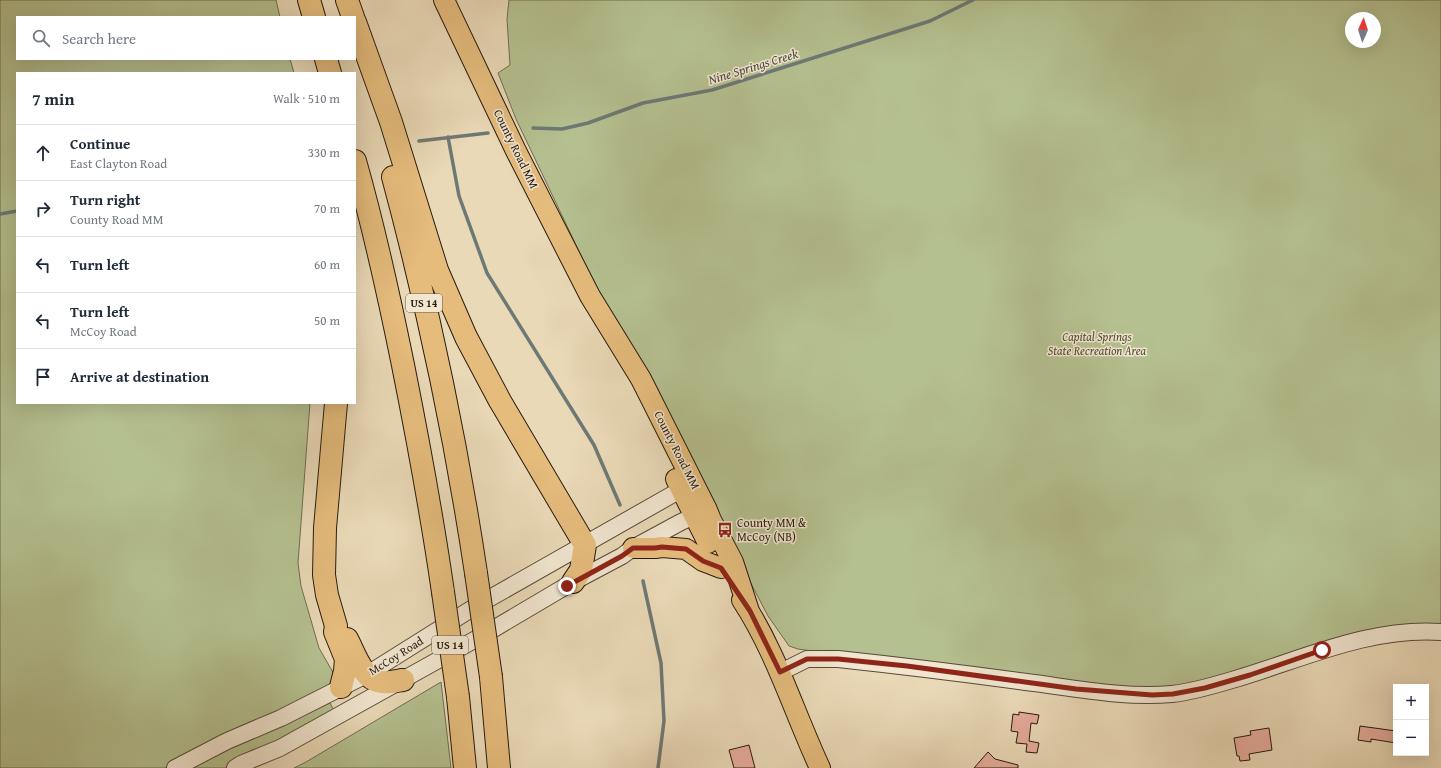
<!DOCTYPE html>
<meta charset="utf-8">
<style>
body{margin:0;font-family:"Gentium Book Plus",serif;background:#f6f6f7;color:#1f2937}
.controls{position:absolute;right:12px;bottom:12px;display:grid;overflow:hidden;border-radius:0px;box-shadow:0 4px 16px #0002}
.controls button{width:36px;height:36px;display:grid;place-items:center;padding:0;border:0;border-bottom:1px solid #e0e1e3;background:#fff;color:#1f2937;font:20px sans-serif}
.compass{position:absolute;left:1345px;top:12px;width:36px;height:36px;border-radius:50%;background:#fff;box-shadow:0 4px 16px #0002;rotate:3deg}
.stop{position:absolute;width:12px;height:12px;margin:-9px;border:3px solid #8f2418;border-radius:50%;background:#fff}
.stop.end{background:#8f2418;border-color:#fff;box-shadow:0 1px 4px #0008}
.list{margin:0;padding:0;list-style:none}
h2{display:flex;justify-content:space-between;align-items:center;height:52px;margin:0;padding:0 16px;font-size:17px}
h2 small{font-size:13px;font-weight:400;color:#747a83}
.list li{display:grid;grid-template-columns:26px 1fr auto;gap:12px;align-items:center;box-sizing:border-box;height:56px;padding:0 16px;border-top:1px solid #e0e1e3}
.list b{display:block;font-size:15px;white-space:nowrap}
.list p{margin:0;font-size:13px;white-space:nowrap;color:#747a83}
.list em{font-size:13px;font-style:normal;color:#747a83}
.icon{flex:none;width:22px;height:22px;fill:none;stroke:currentColor;stroke-width:2;stroke-linecap:round;stroke-linejoin:round}
.map{position:relative;flex:none;width:1441px;height:768px;overflow:hidden}
.search{position:absolute;background:#fff;box-shadow:0 4px 16px #0002;left:16px;top:16px;width:340px;height:44px;display:flex;align-items:center;gap:10px;box-sizing:border-box;padding:0 14px;border-radius:0px;color:#747a83;font-size:15px}
.panel{position:absolute;background:#fff;box-shadow:0 4px 16px #0002;left:16px;top:72px;width:340px;height:332px;border-radius:0px}
.map>svg:first-child{display:block}
.green{fill:#b5c090;stroke:#6e6e4f;fill-rule:evenodd}
.lines{fill:none;stroke-linecap:round;stroke-linejoin:round}
.stream{stroke:#6d7975;stroke-width:3.5}
.building{fill:#e6ab9b;stroke:#261b0e}
.minor-casing{stroke:#574a38;stroke-width:18}
.major-casing{stroke:#261b0e;stroke-width:22}
.highway-casing{stroke:#261b0e;stroke-width:24}
.minor{stroke:#f1e6d0;stroke-width:16}
.major{stroke:#e5bc7c;stroke-width:20}
.highway{stroke:#e5bc7c;stroke-width:22}
.highway-bridge-casing{stroke:#261b0e;stroke-width:24;stroke-linecap:butt}
.highway-bridge{stroke:#e5bc7c;stroke-width:22}
.route{stroke:#8f2418;stroke-width:5}
.labels{text-anchor:middle;stroke-width:3;stroke-linejoin:round;paint-order:stroke}
.shield{fill:#f1e6d0;stroke:#635848;stroke-width:1}
.shield-label{font-size:11px;font-weight:bold;fill:#261b0e}
.street-label{font-size:12px;fill:#261b0e;stroke:#f1e6d0}
.park-label{font-size:12px;font-style:italic;fill:#514d35;stroke:#f1e6d0}
.poi-label{font-size:12px;fill:#261b0e;stroke:#f1e6d0;text-anchor:start}
.water-label{font-size:13px;font-style:italic;fill:#4a4a42;stroke:#f1e6d0}
</style>
<div class="map">
<svg width="1441" height="768" viewBox="0 0 1441 768">
<rect width="100%" height="100%" fill="#ead9b7"/>
<filter id="stains"><feTurbulence type="fractalNoise" baseFrequency=".005" numOctaves="4"/><feColorMatrix values="0 0 0 0 .2 0 0 0 0 .09 0 0 0 0 .02 0 0 0 .5 -.17"/></filter>
<radialGradient id="worn" r=".72"><stop offset=".6" stop-color="#630" stop-opacity="0"/><stop offset="1" stop-color="#630" stop-opacity=".3"/></radialGradient>
<path class="green" d="M0,0H276L280,17H17V59H290L294,73H17V403H310L298,563L301,586L319,648L338,681L197,754L165,768H0Z
M509,0H1441V633H1416L1167,692L842,653L812,651L798,649L789,646L768,616L672,432L617,331L516,119L498,73L510,65L507,19ZM1351,18H1375V42H1351Z
M441,682L451,768H294L306,762Z
M330,703L337,717L241,768H188Z"/>
<g class="lines">
<path class="stream" d="M533,128L562,129L588,123L643,103L712,90L930,21L973,0
M448,137L459,196L487,273L594,445L620,505
M419,141L488,133
M0,214L17,211
M643,581L661,663L664,721L658,768"/>
</g>
<path class="building" d="M1019,712L1039,715L1037,724L1031,723L1029,741L1039,743L1037,753L1026,752L1027,744L1016,743L1018,732L1011,731L1013,714L1019,715Z
M1360,726L1396,731V743L1371,739V742L1358,740Z
M1269,728L1272,750L1249,754L1250,760L1240,761L1239,756H1237L1234,738L1251,735L1250,731Z
M749,745L755,768H734L729,750Z
M988,752L995,759L1018,765V768H974Z"/>
<g class="lines">
<g class="minor-casing">
<path id="minor" d="M781,672L807,659H838C903,666 968,674 1034,683C1079,689 1126,698 1172,694C1192,692 1212,686 1232,680C1301,660 1368,627 1441,632
M175,768L227,741L281,718L366,675L476,606L682,489L692,484
M235,768L241,764L280,748L485,634L573,582L622,556L633,548L681,522L706,511"/>
</g>
<g class="major-casing">
<path id="major" d="M444,0L516,151L590,296L641,379L707,510L711,520L733,562L749,611
M676,479L708,543
M633,548H655L662,547L686,549L703,561L721,568
M742,600C776,652 794,712 820,768"/>
</g>
<g class="highway-casing">
<path id="highway" d="M309,0L314,17
M347,0L353,17
M355,22L391,122L437,270L466,337L500,401L585,545L581,570L573,582
M326,59L330,73
M355,161C374,228 389,296 403,365C418,440 432,516 443,592
M393,177C428,307 456,440 476,573
M336,403L325,528L324,575L327,595L336,626L335,632L346,659L345,671L341,687
M347,639C355,654 362,679 381,682C388,683 396,681 403,680
M491,677L499,768
M458,697L465,768"/>
</g>
<use href="#minor" class="minor"/>
<use href="#major" class="major"/>
<use href="#highway" class="highway"/>
<g class="highway-bridge-casing">
<path id="highway-bridge" d="M476,573L491,677
M443,592L458,697"/>
</g>
<use href="#highway-bridge" class="highway-bridge"/>
</g>
<g class="lines">
<path class="route" d="M567,586L622,556L633,548H655L662,547L686,549L703,561L721,568L750,611L780,672L807,659H838L907,666L1076,689L1152,695L1173,694L1205,688L1250,675L1322,650"/>
</g>
<defs>
<g id="bus-bare" transform="scale(1.2)"><path d="M-5-6H5V4H4V6H2V4H-2V6H-4V4H-5ZM-3.5-4V0h7V-4ZM-3.5 1.2v1.5H-2V1.2ZM2 1.2v1.5H3.5V1.2Z" fill="#8f2418" stroke="#f1e6d0" stroke-width="2.5" paint-order="stroke"/></g>
</defs>
<g fill-rule="evenodd">
<use href="#bus-bare" x="725" y="530"/>
</g>
<g class="labels">
<g class="shield">
<rect x="406" y="294" width="36" height="18" rx="3"/>
<rect x="432" y="636" width="36" height="18" rx="3"/>
</g>
<g class="shield-label">
<text x="424" y="307">US 14</text>
<text x="450" y="649">US 14</text>
</g>
<g class="street-label">
<text transform="translate(516 149) rotate(64)" y="4">County Road MM</text>
<text transform="translate(677 450) rotate(63)" y="4">County Road MM</text>
<text transform="translate(396 656) rotate(-32)" y="4">McCoy Road</text>
</g>
<g class="park-label">
<text x="1097" y="341">Capital Springs<tspan x="1097" dy="14">State Recreation Area</tspan></text>
</g>
<g class="poi-label">
<text x="737" y="527">County MM &amp;<tspan x="737" dy="14">McCoy (NB)</tspan></text>
</g>
<g class="water-label">
<text transform="translate(753 66) rotate(-17)" y="5">Nine Springs Creek</text>
</g>
</g>
<rect width="100%" height="100%" filter="url(#stains)"/>
<rect width="100%" height="100%" fill="url(#worn)"/>
</svg>
<div class="controls">
<button>+</button>
<button>−</button>
</div>
<svg class="compass" viewBox="-18 -18 36 36"><path d="M0-13l5 13h-10z" fill="#e53935"/><path d="M0 13l5-13h-10z" fill="#747a83"/></svg>
<div class="stop" style="left:1322px;top:650px"></div>
<div class="stop end" style="left:567px;top:586px"></div>
<div class="search"><svg class="icon" aria-label="search" viewBox="0 0 24 24"><circle cx="10" cy="10" r="6"/><path d="M15 15l6 6"/></svg>Search here</div>
<section class="panel">
<h2>7 min<small>Walk · 510 m</small></h2>
<ul class="list">
<li><svg class="icon" aria-label="ahead" viewBox="0 0 24 24"><path d="M12 20V5M6 11l6-6 6 6"/></svg><div><b>Continue</b><p>East Clayton Road</p></div><em>330 m</em></li>
<li><svg class="icon" aria-label="right" viewBox="0 0 24 24"><path d="M7 20v-9h11M14 6l5 5-5 5"/></svg><div><b>Turn right</b><p>County Road MM</p></div><em>70 m</em></li>
<li><svg class="icon" aria-label="left" viewBox="0 0 24 24"><path d="M17 20v-9H6M10 6l-5 5 5 5"/></svg><div><b>Turn left</b></div><em>60 m</em></li>
<li><svg class="icon" aria-label="left" viewBox="0 0 24 24"><path d="M17 20v-9H6M10 6l-5 5 5 5"/></svg><div><b>Turn left</b><p>McCoy Road</p></div><em>50 m</em></li>
<li><svg class="icon" aria-label="arrive" viewBox="0 0 24 24"><path d="M6 21V4h12l-3 4 3 4H6"/></svg><div><b>Arrive at destination</b></div></li>
</ul>
</section>
</div>
